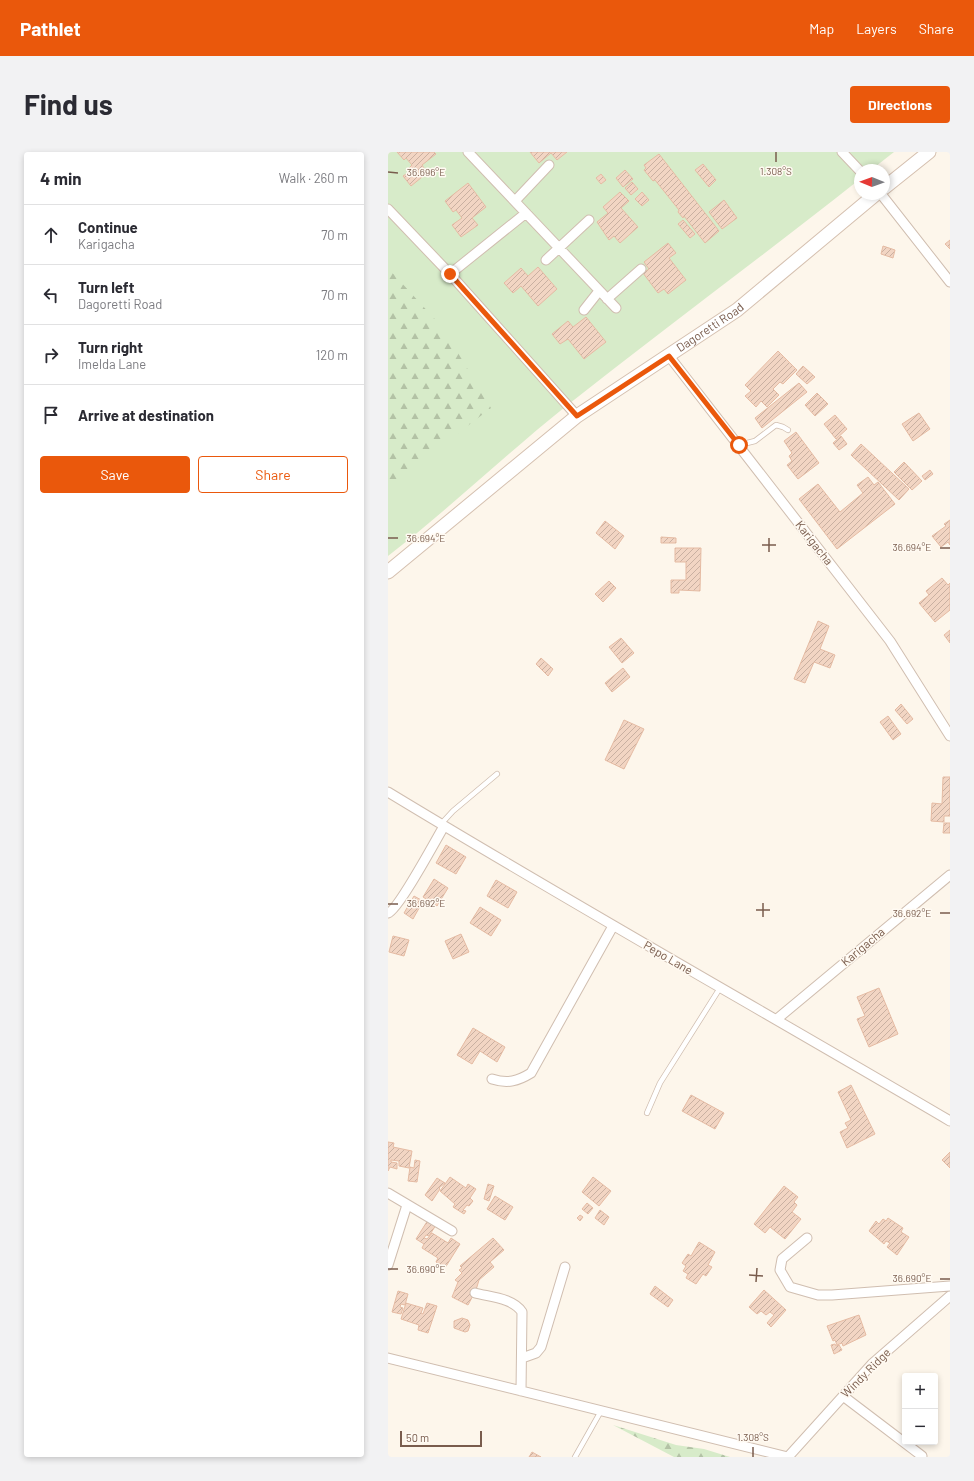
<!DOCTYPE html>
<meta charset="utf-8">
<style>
body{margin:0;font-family:Barlow,sans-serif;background:#f2f2f3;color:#2b2b33}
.controls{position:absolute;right:12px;bottom:12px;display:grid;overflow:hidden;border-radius:4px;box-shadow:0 2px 6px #0003}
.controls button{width:36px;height:36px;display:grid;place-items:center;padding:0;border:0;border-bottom:1px solid #e1e1e2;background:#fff;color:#2b2b33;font:20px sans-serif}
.compass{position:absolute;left:466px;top:12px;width:36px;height:36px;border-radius:50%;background:#fff;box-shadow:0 2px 6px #0003;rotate:271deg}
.scale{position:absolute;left:12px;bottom:10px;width:82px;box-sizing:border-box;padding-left:4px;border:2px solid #795c4d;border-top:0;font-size:11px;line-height:14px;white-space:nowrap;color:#795c4d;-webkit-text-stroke:3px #fffaf2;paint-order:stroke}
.stop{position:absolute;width:12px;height:12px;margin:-9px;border:3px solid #ea580c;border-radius:50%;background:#fff}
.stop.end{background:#ea580c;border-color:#fff;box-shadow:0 1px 4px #0008}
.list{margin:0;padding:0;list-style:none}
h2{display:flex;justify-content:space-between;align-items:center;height:52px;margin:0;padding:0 16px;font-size:17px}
h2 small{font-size:13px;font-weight:400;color:#7c7c81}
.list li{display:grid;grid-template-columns:26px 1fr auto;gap:12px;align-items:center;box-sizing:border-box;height:60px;padding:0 16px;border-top:1px solid #e1e1e2}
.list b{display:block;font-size:15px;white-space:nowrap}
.list p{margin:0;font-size:13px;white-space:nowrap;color:#7c7c81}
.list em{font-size:13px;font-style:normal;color:#7c7c81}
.actions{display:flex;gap:8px;padding:12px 16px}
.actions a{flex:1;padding:9px 0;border:1px solid #ea580c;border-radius:4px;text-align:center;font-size:14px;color:#ea580c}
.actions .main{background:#ea580c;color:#fff}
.icon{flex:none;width:22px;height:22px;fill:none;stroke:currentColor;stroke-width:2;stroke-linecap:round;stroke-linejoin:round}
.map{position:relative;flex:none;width:562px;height:1305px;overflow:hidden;border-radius:4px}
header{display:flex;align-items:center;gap:24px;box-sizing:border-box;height:56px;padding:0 20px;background:#ea580c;color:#fff}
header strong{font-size:19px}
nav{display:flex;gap:22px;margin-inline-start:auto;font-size:14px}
.intro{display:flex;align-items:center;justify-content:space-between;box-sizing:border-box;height:96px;padding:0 24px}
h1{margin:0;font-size:28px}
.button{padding:10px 18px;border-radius:4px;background:#ea580c;color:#fff;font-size:14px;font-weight:700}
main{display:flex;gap:24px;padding:0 24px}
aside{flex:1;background:#fff;border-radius:4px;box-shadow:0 2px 6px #0003}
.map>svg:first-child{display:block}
.green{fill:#d7ebc9}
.forest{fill:url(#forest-firs)}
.building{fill:url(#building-hatch);stroke:#e5bba3}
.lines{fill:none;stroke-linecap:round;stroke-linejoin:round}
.lane-casing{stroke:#d0beb0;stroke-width:6}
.street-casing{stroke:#d0beb0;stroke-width:11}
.secondary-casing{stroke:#d5c0b0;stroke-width:15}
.lane{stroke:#fff;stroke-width:4.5}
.street{stroke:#fff;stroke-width:9}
.secondary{stroke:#fff;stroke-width:13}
.route{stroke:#ea580c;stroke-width:5}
.ticks{fill:none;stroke:#795c4d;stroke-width:1.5}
.labels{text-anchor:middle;stroke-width:3;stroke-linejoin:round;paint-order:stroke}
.street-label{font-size:12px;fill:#795c4d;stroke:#fffaf2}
.ticks-label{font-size:10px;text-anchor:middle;fill:#795c4d;stroke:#fffaf2;stroke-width:3;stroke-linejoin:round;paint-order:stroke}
</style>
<header>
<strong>Pathlet</strong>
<nav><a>Map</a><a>Layers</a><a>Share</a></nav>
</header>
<div class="intro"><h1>Find us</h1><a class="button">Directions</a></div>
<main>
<aside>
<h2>4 min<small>Walk · 260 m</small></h2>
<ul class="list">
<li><svg class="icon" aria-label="ahead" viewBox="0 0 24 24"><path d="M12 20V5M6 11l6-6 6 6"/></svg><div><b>Continue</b><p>Karigacha</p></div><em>70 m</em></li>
<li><svg class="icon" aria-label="left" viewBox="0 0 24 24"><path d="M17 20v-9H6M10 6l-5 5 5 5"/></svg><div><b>Turn left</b><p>Dagoretti Road</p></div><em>70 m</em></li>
<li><svg class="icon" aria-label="right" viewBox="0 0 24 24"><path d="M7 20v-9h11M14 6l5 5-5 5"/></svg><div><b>Turn right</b><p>Imelda Lane</p></div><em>120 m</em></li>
<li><svg class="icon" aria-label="arrive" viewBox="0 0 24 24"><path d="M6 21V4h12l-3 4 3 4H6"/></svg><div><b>Arrive at destination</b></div></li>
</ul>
<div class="actions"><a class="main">Save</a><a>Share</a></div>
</aside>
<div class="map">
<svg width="562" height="1305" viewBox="0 0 562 1305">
<defs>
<pattern id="forest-firs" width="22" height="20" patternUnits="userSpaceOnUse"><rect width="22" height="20" fill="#d7ebc9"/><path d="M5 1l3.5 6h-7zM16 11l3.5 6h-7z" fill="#b3c2a5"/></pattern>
<pattern id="building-hatch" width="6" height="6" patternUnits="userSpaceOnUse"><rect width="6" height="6" fill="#f2d5c3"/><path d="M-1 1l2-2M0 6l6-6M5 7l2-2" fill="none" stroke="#c9b0a1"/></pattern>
</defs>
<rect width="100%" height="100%" fill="#fdf6eb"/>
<path class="green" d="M0,0H506L483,18H472V27C375,104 274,178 177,255C117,303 61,357 0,404Z"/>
<path class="forest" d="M0,116L55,176L103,256L0,335Z
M225,1273L288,1293L316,1297L342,1305H286Z"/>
<path class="building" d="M9,0H46L48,2L34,13L39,21L23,34L15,24L21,20L23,22L25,21L21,16L24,13L18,6L16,8Z
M142,0H179L169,8L163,1L151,11Z
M271,2L331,79L317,91L296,64L295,66L290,60L291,58L267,28L265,29L256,18L258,16L256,13Z
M315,12L328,28L321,35L307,18Z
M237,18L245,27L235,35L228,26Z
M213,22L218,28L213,32L208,26Z
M244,30L250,37L243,43L237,36Z
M80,31L98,55L84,66L90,73L73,85L64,73L74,66L68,58L65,60L57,49Z
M232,40L241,49L233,56L250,75L232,91L226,84L221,88L209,70L220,61L215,55Z
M254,40L261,48L254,54L247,47Z
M336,48L349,66L334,77L321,60Z
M295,68L307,82L302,86L290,72Z
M562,88V97L557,92Z
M280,91L288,101L281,106L298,128L280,142L276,137L270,141L255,121L261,117L256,110Z
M495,94L507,98L505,106L493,102Z
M150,115L169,137L150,154L133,134L125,141L116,131L133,116L140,124Z
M198,165L218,190L196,207L180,187L172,192L164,182L180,169L185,175Z
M390,199L409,218L395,232L392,230L385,237L391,243L379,255L373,249L368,255L357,244L363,239L357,233Z
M415,214L427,225L419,232L408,222Z
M411,231L419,240L374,276L367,266Z
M429,241L440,252L427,264L417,253Z
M531,261L542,277L525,289L514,272Z
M447,263L459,277L448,287L436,272Z
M408,280L431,311L410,327L399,313L404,309L401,304L404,301L396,289Z
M453,284L459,292L451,298L445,291Z
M473,292L521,337L511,348L463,303Z
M516,310L534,329L524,338L506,320Z
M542,318L545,322L537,328L534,324Z
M480,325L486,333L490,330L507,352L449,397L411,347L430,332L452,360L475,341L469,333Z
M562,368V393L560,390L553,395L544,384L558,374L556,372Z
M217,369L236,384L227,397L208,381Z
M273,385L288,386V391H273Z
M287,396H313L312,439L291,438V441H283V428H298V410H287Z
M554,426L560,433L562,431V458L547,470L531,451L541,443L538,439Z
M221,429L228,436L215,450L207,442Z
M430,469L441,474L432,497L447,503L442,516L426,510L417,531L406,527Z
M562,478V491L556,483Z
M233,486L246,501L234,511L221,495Z
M153,506L165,517L160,524L148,512Z
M235,516L242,525L224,540L217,531Z
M513,552L525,567L519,572L507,558Z
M500,564L513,582L505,588L492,570Z
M236,568L256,577L236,617L217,608Z
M555,625H562V664H556V670L543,669L544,651L554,652Z
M556,671H562V681H555Z
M58,693L78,705L68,722L48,711Z
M46,727L60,736L49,754L35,745Z
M108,728L129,740L120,756L99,744Z
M26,744L35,749L25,767L16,761Z
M92,755L113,768L103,784L82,771Z
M73,782L81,800L65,807L57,789Z
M5,784L21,788L16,804L1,800Z
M491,836L510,882L481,895L469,867L477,864L469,845Z
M85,876L117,895L109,910L92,899L84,912L69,903Z
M463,933L487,982L459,996L452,980L460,976L457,971L463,968L450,940Z
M303,943L336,961L327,977L294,959Z
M0,990L6,991L5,995L24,999L21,1016L11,1014V1009L3,1008V1010L9,1011V1017L2,1015L0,1019Z
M562,1000V1016L554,1008Z
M27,1008L32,1009L29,1030L20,1029L22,1015L26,1016Z
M62,1025L78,1036L80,1032L88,1037L82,1046L85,1049L81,1054L79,1053L75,1058L78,1059L76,1062L65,1055L67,1052L52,1039Z
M205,1025L223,1039L211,1054L194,1040Z
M49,1026L57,1031L51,1036L52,1037L44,1049L37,1043Z
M100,1032L106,1034L101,1049L96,1047Z
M396,1034L410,1045L406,1050L409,1053L404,1060L413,1067L397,1087L382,1075L377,1081L366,1072Z
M107,1044L125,1055L117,1068L99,1057Z
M199,1051L205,1056L200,1062L194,1057Z
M212,1058L221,1065L216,1073L207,1066Z
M192,1063L195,1065L192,1069L189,1066Z
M500,1066L515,1076L513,1080L521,1085L509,1103L499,1095L502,1091L498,1089L496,1092L481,1079L488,1069L491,1072L495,1067L498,1069Z
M40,1068L48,1073L41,1084L38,1083L36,1086L39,1087L44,1081L60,1091L63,1086L72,1092L57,1116L48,1110L50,1106L34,1096L36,1092L28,1087Z
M105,1086L116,1098L102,1110L106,1115L91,1128L88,1138L80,1153L64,1145L70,1130L67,1128L74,1121L71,1118L74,1116L72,1114Z
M311,1090L327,1100L320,1113L324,1115L318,1124L315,1122L308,1132L298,1126L300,1122L295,1119L298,1114L294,1111L300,1102L303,1104Z
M267,1134L285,1148L280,1155L262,1142Z
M376,1138L398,1158L383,1175L379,1171L386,1163L382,1160L378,1163L373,1159L369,1162L361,1155Z
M10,1139L20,1142L17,1153L13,1152L12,1155L15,1156L13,1162L4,1160Z
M18,1151L35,1156L33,1161L35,1162L39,1151L49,1154L40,1181L30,1178L31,1173L13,1167Z
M471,1163L478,1183L455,1194L454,1191L449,1193L447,1188L445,1189L439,1174Z
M74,1166L80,1168L82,1173L80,1179L77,1180L66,1176V1169Z
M447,1192L448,1194L451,1193L454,1198L446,1202L443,1193Z
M144,1300L153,1305H141Z"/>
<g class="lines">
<g class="lane-casing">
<path id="lane" d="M351,293L367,289L388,273L395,275L400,278
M53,672L65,659L109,622
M259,961L272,931L332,836
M187,1305L213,1259"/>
</g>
<g class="street-casing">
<path id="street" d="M80,0L228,156
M454,0L472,19
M493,42L562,130
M127,49L161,13
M0,57L62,122L189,264
M158,108L201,68
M62,122L138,61
M219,147L253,117
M196,158L211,139
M281,204L502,489L562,584
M0,640C186,753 375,859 562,969
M0,761C10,758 48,688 56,674
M389,867L562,723
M104,927C120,932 130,929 143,921L225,774
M0,1041L64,1079
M419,1086L394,1107L392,1118L402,1135L430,1143H444L562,1134
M0,1113L19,1053
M87,1141C102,1145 125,1146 134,1160L133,1239
M0,1206L400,1305
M134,1206L148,1201L153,1195L177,1115
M455,1244L534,1304
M400,1305L484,1212L562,1144"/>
</g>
<g class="secondary-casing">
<g id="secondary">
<path d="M496,36L541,0"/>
<path id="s1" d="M0,420L189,264L349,158L488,42"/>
</g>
</g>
<use href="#lane" class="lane"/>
<use href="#street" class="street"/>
<use href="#secondary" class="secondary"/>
</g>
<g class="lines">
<path class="route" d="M62,122L189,264L281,204L351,293"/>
</g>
<path class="ticks" d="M388,10V0M0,20L10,21M0,386H10M374,393H388M552,396H562M381,400V386M0,752H10M368,758H382M552,761H562M375,765V751M0,1117H10M361,1123L375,1124M552,1127H562M368,1130L369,1116M365,1305V1295"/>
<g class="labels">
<g class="street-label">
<text dy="4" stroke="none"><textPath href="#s1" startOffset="405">Dagoretti Road</textPath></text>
<text transform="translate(426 391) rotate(52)" y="4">Karigacha</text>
<text transform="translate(475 795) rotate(-40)" y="4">Karigacha</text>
<text transform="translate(280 806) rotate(30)" y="4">Pepo Lane</text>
<text transform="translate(478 1221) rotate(-45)" y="4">Windy Ridge</text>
</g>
</g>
<g class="ticks-label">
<text x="388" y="23">1.308°S</text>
<text x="38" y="24">36.696°E</text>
<text x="38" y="390">36.694°E</text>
<text x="524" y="399">36.694°E</text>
<text x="38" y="755">36.692°E</text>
<text x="524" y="765">36.692°E</text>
<text x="38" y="1121">36.690°E</text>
<text x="524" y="1130">36.690°E</text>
<text x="365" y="1289">1.308°S</text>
</g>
</svg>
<div class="controls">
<button>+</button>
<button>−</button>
</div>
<svg class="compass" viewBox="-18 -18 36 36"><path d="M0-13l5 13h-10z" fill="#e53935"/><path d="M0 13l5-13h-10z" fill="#7c7c81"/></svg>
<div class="scale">50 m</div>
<div class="stop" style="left:351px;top:293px"></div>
<div class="stop end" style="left:62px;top:122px"></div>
</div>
</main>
